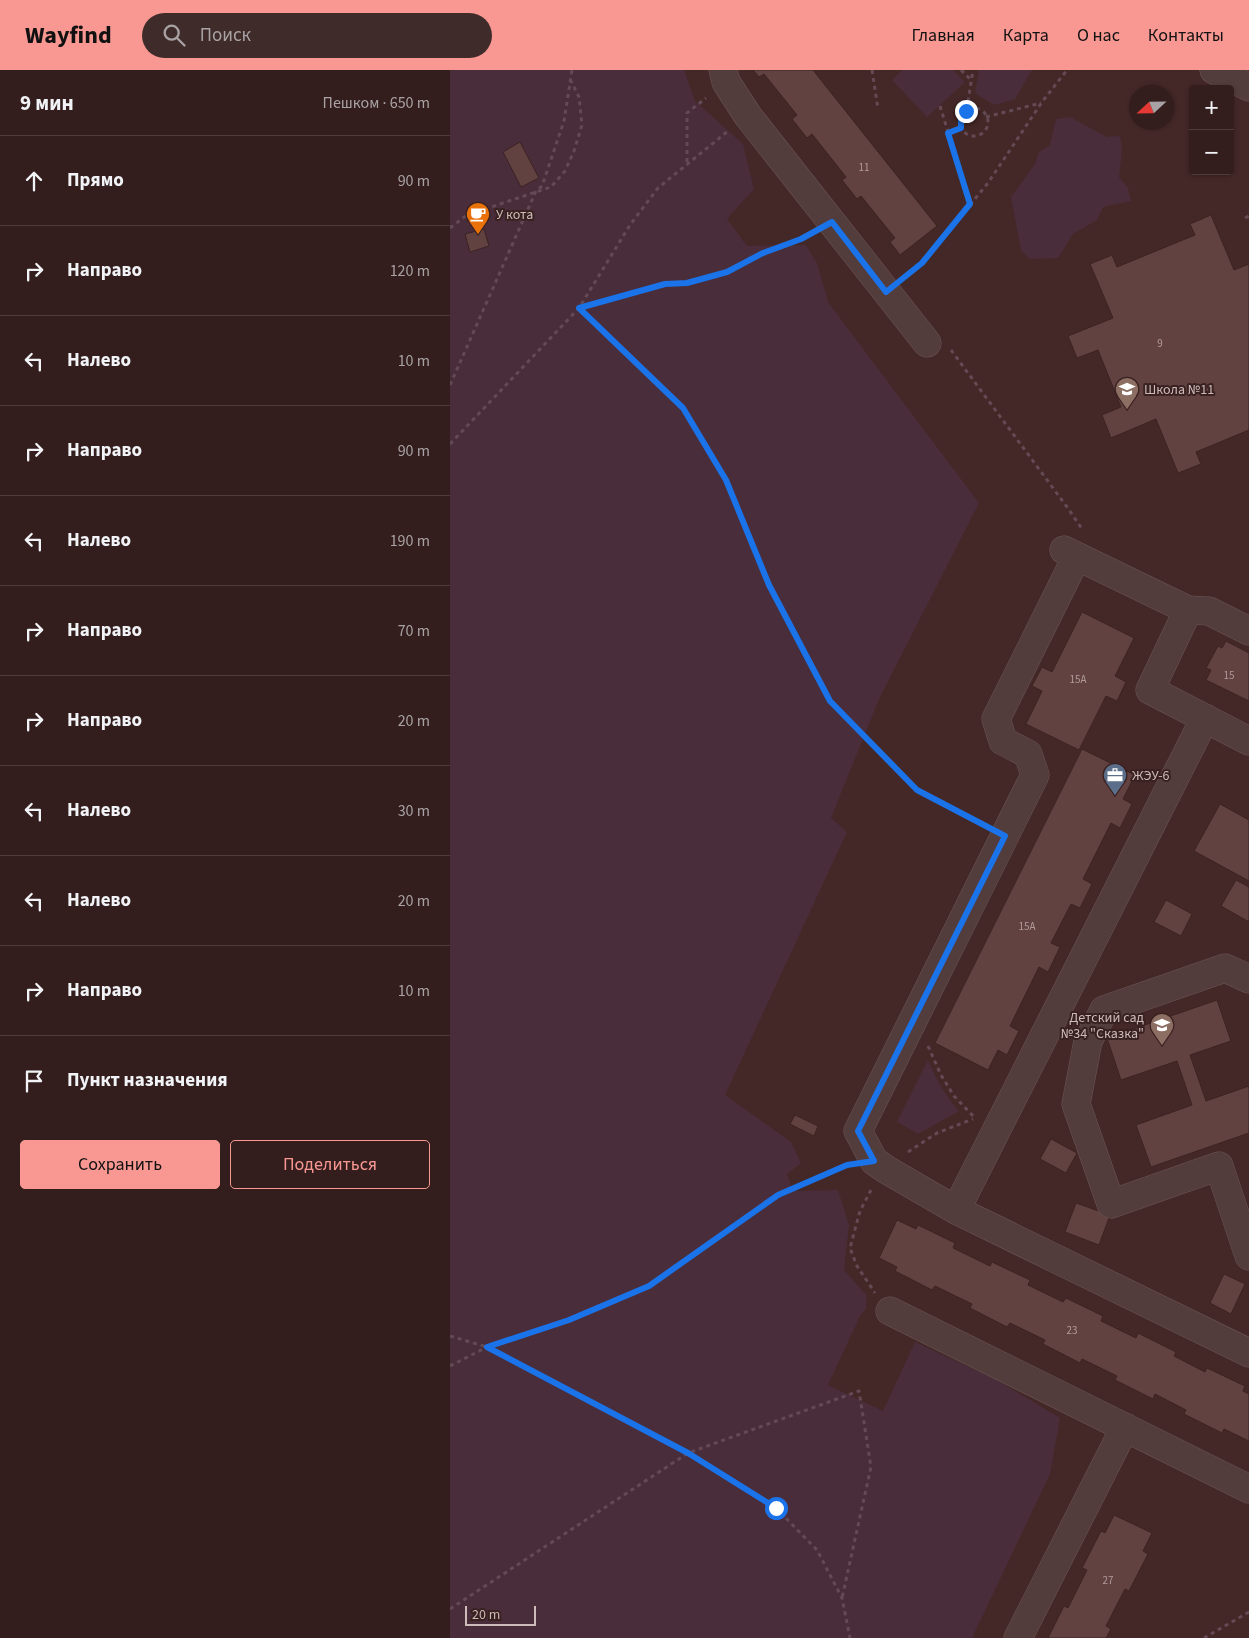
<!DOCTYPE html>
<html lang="ru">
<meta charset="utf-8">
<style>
body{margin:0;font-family:"Source Sans 3",sans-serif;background:#3e2b2a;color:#f1f3f6}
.controls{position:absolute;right:15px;top:15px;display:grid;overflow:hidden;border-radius:5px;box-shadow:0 1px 4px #0004}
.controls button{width:45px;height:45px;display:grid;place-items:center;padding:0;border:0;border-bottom:1px solid #4e3c3b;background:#331e1d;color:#f1f3f6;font:25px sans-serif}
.compass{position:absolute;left:679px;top:15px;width:45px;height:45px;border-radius:50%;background:#331e1d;box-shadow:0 1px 4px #0004;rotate:248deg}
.scale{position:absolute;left:15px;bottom:12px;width:71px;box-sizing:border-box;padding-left:5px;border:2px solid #cdbab9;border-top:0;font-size:14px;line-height:18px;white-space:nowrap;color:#cdbab9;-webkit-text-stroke:4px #392120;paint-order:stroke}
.stop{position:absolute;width:15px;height:15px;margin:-11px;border:4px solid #1a73e8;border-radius:50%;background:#fff}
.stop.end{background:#1a73e8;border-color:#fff;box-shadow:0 1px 5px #0008}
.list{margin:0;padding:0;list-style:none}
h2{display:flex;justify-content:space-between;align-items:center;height:65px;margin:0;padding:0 20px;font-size:21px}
h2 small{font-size:16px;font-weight:400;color:#a9a2a4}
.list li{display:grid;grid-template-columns:32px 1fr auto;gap:15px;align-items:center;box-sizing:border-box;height:90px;padding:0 20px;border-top:1px solid #4e3c3b}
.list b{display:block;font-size:19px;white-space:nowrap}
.list em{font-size:16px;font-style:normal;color:#a9a2a4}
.actions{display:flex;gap:10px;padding:15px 20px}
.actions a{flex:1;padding:11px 0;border:1px solid #f99892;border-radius:5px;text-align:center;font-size:18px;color:#f99892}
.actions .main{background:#f99892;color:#111}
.icon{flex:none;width:28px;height:28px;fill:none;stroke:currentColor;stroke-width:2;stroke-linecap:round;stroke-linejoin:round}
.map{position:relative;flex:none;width:799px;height:1568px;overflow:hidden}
header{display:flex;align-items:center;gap:30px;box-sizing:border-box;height:70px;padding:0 25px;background:#f99892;color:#111}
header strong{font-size:24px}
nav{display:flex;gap:28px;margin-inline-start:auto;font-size:18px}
.search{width:350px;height:45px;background:#3e2b2a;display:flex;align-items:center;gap:12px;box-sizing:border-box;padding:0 18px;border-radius:28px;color:#a9a2a4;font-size:19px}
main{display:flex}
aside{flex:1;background:#331e1d}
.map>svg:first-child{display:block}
.green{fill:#492d3b}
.building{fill:#614241;stroke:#3b2322}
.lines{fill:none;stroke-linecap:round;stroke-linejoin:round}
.minor-casing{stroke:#6b5554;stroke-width:29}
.path{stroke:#634a55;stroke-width:3;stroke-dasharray:4 4;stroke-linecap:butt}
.minor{stroke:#533c3c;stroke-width:28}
.route{stroke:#1a73e8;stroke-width:6}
.labels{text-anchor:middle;stroke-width:4;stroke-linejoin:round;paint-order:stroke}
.number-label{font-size:11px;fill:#b29c9b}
.poi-label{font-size:14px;fill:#cdbab9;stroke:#392120;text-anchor:start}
</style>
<header>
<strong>Wayfind</strong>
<div class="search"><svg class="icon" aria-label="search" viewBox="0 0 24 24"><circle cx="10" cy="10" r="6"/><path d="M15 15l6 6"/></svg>Поиск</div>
<nav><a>Главная</a><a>Карта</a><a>О нас</a><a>Контакты</a></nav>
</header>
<main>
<aside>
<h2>9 мин<small>Пешком · 650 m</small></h2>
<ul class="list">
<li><svg class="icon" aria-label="ahead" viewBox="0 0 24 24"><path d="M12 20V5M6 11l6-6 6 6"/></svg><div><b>Прямо</b></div><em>90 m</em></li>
<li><svg class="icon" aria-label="right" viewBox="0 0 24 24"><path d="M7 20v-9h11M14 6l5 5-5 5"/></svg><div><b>Направо</b></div><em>120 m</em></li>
<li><svg class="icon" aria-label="left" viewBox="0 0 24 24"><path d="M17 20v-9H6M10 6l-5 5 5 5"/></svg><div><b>Налево</b></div><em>10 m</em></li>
<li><svg class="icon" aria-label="right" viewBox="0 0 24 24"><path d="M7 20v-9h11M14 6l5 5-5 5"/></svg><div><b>Направо</b></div><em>90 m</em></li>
<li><svg class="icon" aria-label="left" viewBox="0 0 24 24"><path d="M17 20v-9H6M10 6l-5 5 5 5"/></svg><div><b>Налево</b></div><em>190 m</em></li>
<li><svg class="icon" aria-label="right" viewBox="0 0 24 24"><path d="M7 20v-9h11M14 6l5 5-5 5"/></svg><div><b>Направо</b></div><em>70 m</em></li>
<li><svg class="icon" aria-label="right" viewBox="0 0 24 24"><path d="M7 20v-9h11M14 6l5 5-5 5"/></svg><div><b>Направо</b></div><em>20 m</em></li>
<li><svg class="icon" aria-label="left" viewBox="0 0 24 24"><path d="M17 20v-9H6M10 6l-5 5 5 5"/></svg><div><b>Налево</b></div><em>30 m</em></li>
<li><svg class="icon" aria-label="left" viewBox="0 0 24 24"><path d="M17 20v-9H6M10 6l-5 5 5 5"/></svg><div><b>Налево</b></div><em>20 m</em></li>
<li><svg class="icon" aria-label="right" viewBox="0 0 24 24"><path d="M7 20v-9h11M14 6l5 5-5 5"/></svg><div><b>Направо</b></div><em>10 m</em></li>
<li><svg class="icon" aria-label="arrive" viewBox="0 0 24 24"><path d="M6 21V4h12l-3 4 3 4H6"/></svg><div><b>Пункт назначения</b></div></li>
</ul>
<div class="actions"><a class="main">Сохранить</a><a>Поделиться</a></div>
</aside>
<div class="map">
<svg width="799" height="1568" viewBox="0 0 799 1568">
<rect width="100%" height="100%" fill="#442827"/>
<path class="green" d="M0,0H234L245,31L293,74L304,119L277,149L297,176L356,175L367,193L378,232L529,433L429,629L381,748L397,762L275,1025L341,1072L351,1093L337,1104L343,1121L388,1120L399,1155L394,1200L416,1225V1239L410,1246L378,1315L433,1341L465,1272L547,1310L610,1348L600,1404L522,1568H0Z
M452,0H503L515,12L477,47L442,10Z
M529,0H582L565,29L544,35L525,23Z
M620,47L657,67L670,66L672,79L669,107L678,118L681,131L653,137L647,150L623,164L608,188L580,189L571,180L561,127L585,94L589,82L600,75L606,49Z
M478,990C486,1009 495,1025 509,1041L468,1064L447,1052Z"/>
<path class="building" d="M303,0H363L487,156L450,185L440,172L445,168L411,126L407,129L392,110L396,107L362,64L357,68L342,49L347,45L314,4L309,7Z
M70,72L89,108L71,117L53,82Z
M761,145L784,200L799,194V360L746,382L751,394L728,403L706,349L661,368L652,345L671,337L648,280L627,288L618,266L663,248L640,194L662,185L667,197L745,165L740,154Z
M34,159L39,176L20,182L15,164Z
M632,542L684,568L665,606L676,612L667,631L656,626L629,680L576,654L592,621L582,616L592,597L602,602Z
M776,571L799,583V631L756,610L761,600L756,598L768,576L772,578Z
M632,679L685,705L673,729L682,734L670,758L661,753L633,809L642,814L630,838L621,834L601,873L610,877L598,902L589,897L560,956L569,961L557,985L548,980L538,1000L485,973Z
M770,734L799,750V811L744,781Z
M786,810L799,817V852L771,836Z
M716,830L742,844L731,866L704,852Z
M767,930L781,971L740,985L756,1031L799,1016V1063L701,1097L686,1055L742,1035L727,991L671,1010L657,968Z
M345,1045L368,1056L364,1066L340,1054Z
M601,1069L627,1083L616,1103L590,1089Z
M626,1133L660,1145L649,1175L615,1162Z
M447,1150L466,1159L468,1155L505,1173L503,1178L540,1196L542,1192L580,1210L578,1215L613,1232L616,1228L653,1246L651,1251L686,1268L688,1263L726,1282L724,1286L755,1302L757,1298L795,1316L793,1321L799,1324V1371L774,1359L772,1363L734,1344L736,1340L705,1324L703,1329L665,1310L667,1306L632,1289L630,1293L593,1274L595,1270L560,1253L557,1257L520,1238L522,1234L485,1216L482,1220L445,1201L447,1197L429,1188Z
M774,1204L795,1214L781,1244L760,1233Z
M664,1445L702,1463L693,1481L698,1484L679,1521L675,1519L656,1556L661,1559L656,1568H598L614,1536L618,1538L637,1500L632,1498L651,1461L655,1463Z"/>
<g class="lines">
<g class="minor-casing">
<path id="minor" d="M273,0L276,12L298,46L477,273
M764,0L799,17
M614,480L738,540L700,620L799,671
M626,488L546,649L553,671L578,684L585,705L408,1061L424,1091L437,1100L506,1140L799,1283
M738,540L759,541L799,561
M799,909L775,898L654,940L638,971L626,1034L661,1134L769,1096L799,1186
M506,1140L755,648
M440,1241L799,1419
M568,1568L675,1357"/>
</g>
<path class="path" d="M422,0L428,39
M511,0L521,10
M490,36L520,134
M510 52a14 14 0 1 1 28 0a14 14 0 1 1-28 0Z
M521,39L518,31L523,0
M536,47L591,33
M498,63L511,58
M237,92V43L256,28
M795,148L799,146
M0,158L17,145L101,117L115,101L124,81L132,55L129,27L121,11
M456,206L472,193L538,113L592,32L617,0
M129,238L233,338L276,409L319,515L380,631L467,720L533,755
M130,238L215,214L237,213L277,202L313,183L351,169L360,164
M501,280L617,437L632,459
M0,315L86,121L92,116L114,51L122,0
M0,374L129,238L180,155L208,118L278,61
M478,976L491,1005L504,1026L525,1048
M458,1082L487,1063L523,1049
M421,1120L410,1141L400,1178L407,1196L425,1223
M0,1266L37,1277L238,1383L326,1438L367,1480L392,1528L400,1568
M0,1296L37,1277L119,1250L199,1216L328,1125L399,1095
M0,1539L238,1383L409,1321L421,1397L392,1528
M754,1568L799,1542"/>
<use href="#minor" class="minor"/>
</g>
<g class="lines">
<path class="route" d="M326,1438L238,1383L37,1277L119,1250L199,1216L328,1125L397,1095L424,1091L408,1061L555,766L467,720L380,631L319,515L276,410L233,338L129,238L215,214L237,213L277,202L313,183L351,169L382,152L436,222L472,193L520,134L498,63L511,58V47L516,41"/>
</g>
<defs>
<g id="cafe-pin" transform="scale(1.25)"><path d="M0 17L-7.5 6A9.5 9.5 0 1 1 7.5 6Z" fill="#e8710a" stroke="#392120"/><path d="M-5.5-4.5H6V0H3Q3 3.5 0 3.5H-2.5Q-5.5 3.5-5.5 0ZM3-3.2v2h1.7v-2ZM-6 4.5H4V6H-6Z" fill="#fff"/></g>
<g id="school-pin" transform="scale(1.25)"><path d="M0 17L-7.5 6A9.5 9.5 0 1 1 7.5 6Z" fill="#8d6e63" stroke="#392120"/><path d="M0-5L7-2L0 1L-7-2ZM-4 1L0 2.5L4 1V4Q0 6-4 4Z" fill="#fff"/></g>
<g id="office-pin" transform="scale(1.25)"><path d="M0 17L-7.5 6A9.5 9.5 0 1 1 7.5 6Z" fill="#5c6f8a" stroke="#392120"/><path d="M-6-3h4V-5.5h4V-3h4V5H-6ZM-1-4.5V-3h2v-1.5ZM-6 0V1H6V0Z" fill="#fff"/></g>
</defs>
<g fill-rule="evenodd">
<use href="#cafe-pin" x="28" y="144"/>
<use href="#school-pin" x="677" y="319"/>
<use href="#office-pin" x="665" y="705"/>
<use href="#school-pin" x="712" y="955"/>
</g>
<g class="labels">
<g class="number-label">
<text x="414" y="101">11</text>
<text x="710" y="277">9</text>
<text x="779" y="609">15</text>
<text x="628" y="613">15А</text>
<text x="577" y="860">15А</text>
<text x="622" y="1264">23</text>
<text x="658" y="1514">27</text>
</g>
<g class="poi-label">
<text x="46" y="149">У кота</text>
<text x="694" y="324">Школа №11</text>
<text x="682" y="710">ЖЭУ-6</text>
<text x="694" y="952" text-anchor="end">Детский сад<tspan x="694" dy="16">№34 "Сказка"</tspan></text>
</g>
</g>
</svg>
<div class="controls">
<button>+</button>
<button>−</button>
</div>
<svg class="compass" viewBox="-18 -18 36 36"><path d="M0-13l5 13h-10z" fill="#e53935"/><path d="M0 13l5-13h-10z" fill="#a9a2a4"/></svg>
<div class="scale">20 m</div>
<div class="stop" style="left:326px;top:1438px"></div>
<div class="stop end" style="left:516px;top:41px"></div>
</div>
</main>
